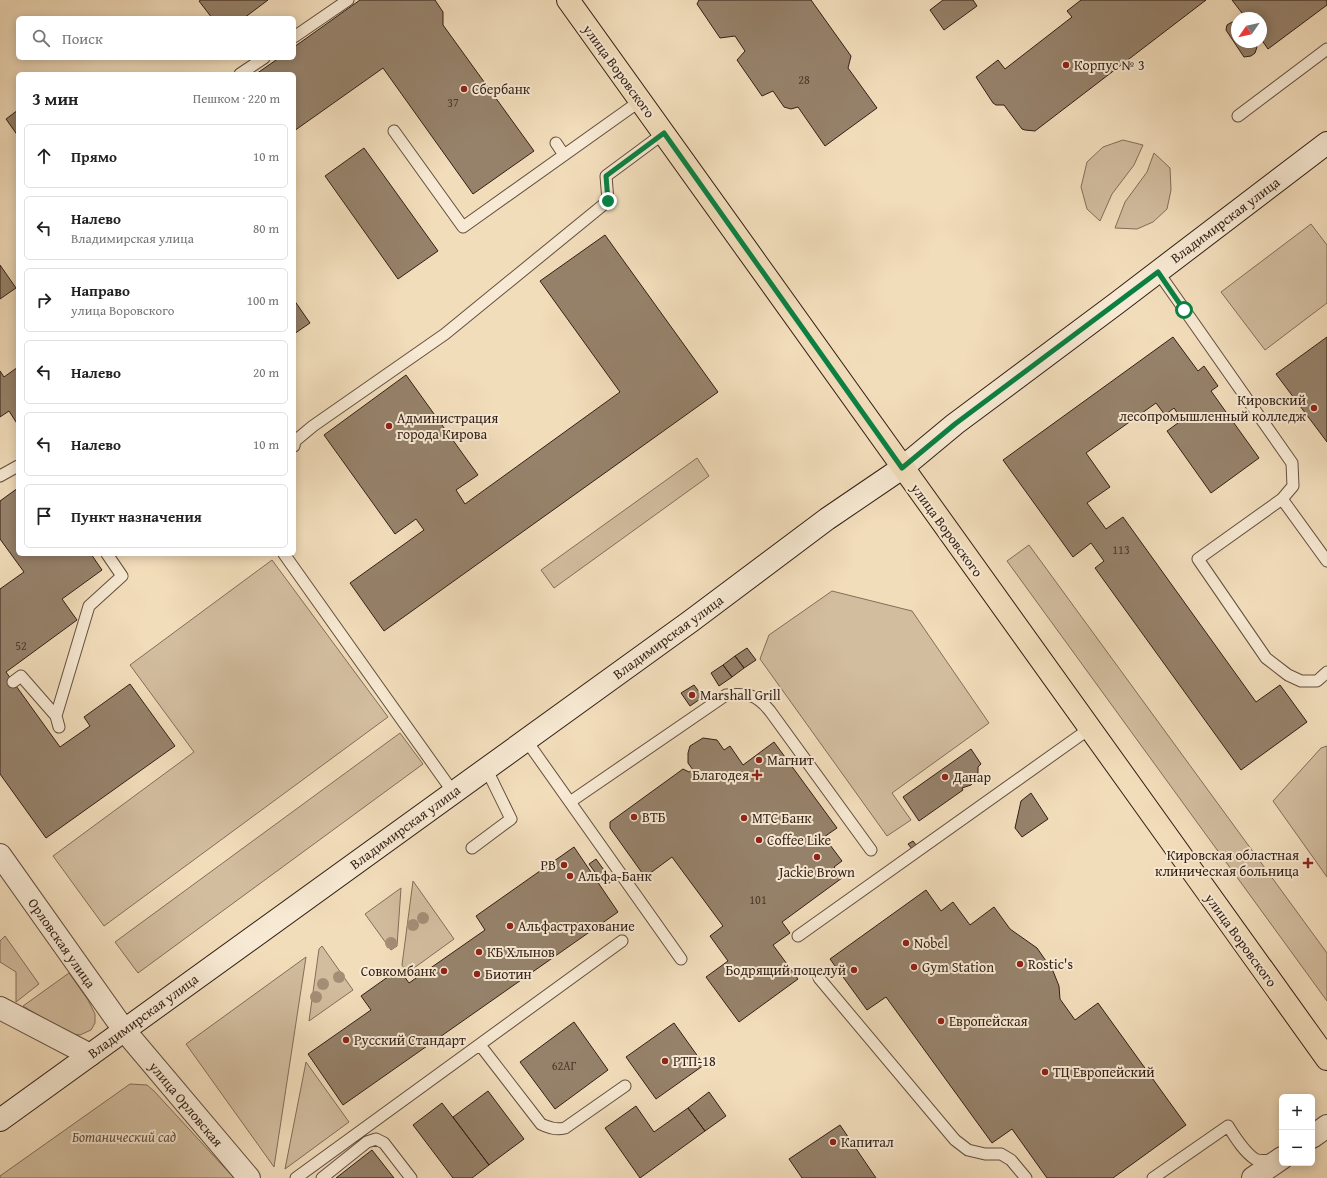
<!DOCTYPE html>
<html lang="ru">
<meta charset="utf-8">
<style>
body{margin:0;font-family:"Gentium Book Plus",serif;background:#f2f2f2;color:#222}
.controls{position:absolute;right:12px;bottom:12px;display:grid;overflow:hidden;border-radius:6px;box-shadow:0 2px 10px #0003}
.controls button{width:36px;height:36px;display:grid;place-items:center;padding:0;border:0;border-bottom:1px solid #e0e0e0;background:#fff;color:#222;font:20px sans-serif}
.compass{position:absolute;left:1231px;top:12px;width:36px;height:36px;border-radius:50%;background:#fff;box-shadow:0 2px 10px #0003;rotate:236deg}
.stop{position:absolute;width:12px;height:12px;margin:-9px;border:3px solid #0b8043;border-radius:50%;background:#fff}
.stop.end{background:#0b8043;border-color:#fff;box-shadow:0 1px 4px #0008}
.list{margin:0;padding:0;list-style:none}
h2{display:flex;justify-content:space-between;align-items:center;height:52px;margin:0;padding:0 16px;font-size:17px}
h2 small{font-size:13px;font-weight:400;color:#767676}
.list li{display:grid;grid-template-columns:26px 1fr auto;gap:12px;align-items:center;box-sizing:border-box;height:64px;margin:0 8px 8px;padding:0 8px;border:1px solid #e0e0e0;border-radius:6px}
.list b{display:block;font-size:15px;white-space:nowrap}
.list p{margin:0;font-size:13px;white-space:nowrap;color:#767676}
.list em{font-size:13px;font-style:normal;color:#767676}
.icon{flex:none;width:22px;height:22px;fill:none;stroke:currentColor;stroke-width:2;stroke-linecap:round;stroke-linejoin:round}
.map{position:relative;flex:none;width:1327px;height:1178px;overflow:hidden}
.search{position:absolute;background:#fff;box-shadow:0 2px 10px #0003;left:16px;top:16px;width:280px;height:44px;display:flex;align-items:center;gap:10px;box-sizing:border-box;padding:0 14px;border-radius:6px;color:#767676;font-size:15px}
.panel{position:absolute;background:#fff;box-shadow:0 2px 10px #0003;left:16px;top:72px;width:280px;height:484px;border-radius:6px}
.map>svg:first-child{display:block}
.green{fill:#d2bd9f;stroke:#826e5a}
.building{fill:#96826b;stroke:#331f15}
.lines{fill:none;stroke-linecap:round;stroke-linejoin:round}
.lane-casing{stroke:#634e3e;stroke-width:13}
.street-casing{stroke:#634e3e;stroke-width:24}
.secondary-casing{stroke:#331f15;stroke-width:24}
.primary-casing{stroke:#331f15;stroke-width:24}
.lane{stroke:#f7e9d3;stroke-width:11}
.street{stroke:#f7e9d3;stroke-width:22}
.secondary{stroke:#f7e9d3;stroke-width:22}
.primary{stroke:#f2ddbb;stroke-width:22}
.tree{fill:#a38e76}
.route{stroke:#0b8043;stroke-width:5}
.poi-dot{fill:#8f2418;stroke:#f7e9d3;stroke-width:1.5}
.labels{text-anchor:middle;stroke-width:4;stroke-linejoin:round;paint-order:stroke}
.number-label{font-size:12px;fill:#4c382a}
.poi-label{font-size:14px;fill:#331f15;stroke:#f7e9d3;text-anchor:start}
.street-label{font-size:14px;fill:#331f15;stroke:#f7e9d3}
.park-label{font-size:14px;font-style:italic;fill:#634e3e;stroke:#f7e9d3}
</style>
<div class="map">
<svg width="1327" height="1178" viewBox="0 0 1327 1178">
<rect width="100%" height="100%" fill="#f2ddbb"/>
<filter id="stains"><feTurbulence type="fractalNoise" baseFrequency=".005" numOctaves="4"/><feColorMatrix values="0 0 0 0 .2 0 0 0 0 .09 0 0 0 0 .02 0 0 0 .5 -.17"/></filter>
<radialGradient id="worn" r=".72"><stop offset=".6" stop-color="#630" stop-opacity="0"/><stop offset="1" stop-color="#630" stop-opacity=".3"/></radialGradient>
<path class="green" d="M1123,140L1143,145L1134,165L1112,194L1100,221L1087,209L1081,187L1087,162L1103,147Z
M1154,153L1170,168L1171,190L1167,209L1153,222L1137,229L1115,228L1125,202L1147,172Z
M1311,224L1327,245V303L1265,350L1221,292Z
M697,458L709,476L554,588L541,570Z
M1029,545L1327,953V1001L1007,561Z
M272,560L388,717L104,926L53,856L194,752L130,665Z
M832,591L912,611L989,723L892,793L911,820L887,836L760,659L769,635Z
M400,733L423,764L138,973L115,942Z
M1327,746V877L1273,801L1321,748Z
M413,881L454,939L407,973L402,965Z
M401,888L397,946L391,950L365,914Z
M5,936L39,984L16,1002V972L0,962V941Z
M322,946L353,990L309,1021L319,949Z
M306,957L274,1167L186,1044Z
M69,973L88,1000L95,1014V1023L91,1030L80,1035L70,1034L23,1006Z
M306,1062L349,1122L285,1169Z
M130,1084L147,1085L154,1091L234,1178H0V1176Z"/>
<path class="building" d="M201,0H268L244,18H212L199,1Z
M360,0H435L443,12V25L534,151L473,194L383,68L294,131V74H256L279,58H294V47Z
M699,0H811L851,56L848,68L877,108L825,146L798,107L791,109L784,107L773,91L762,96L737,60L745,51L735,36L720,38L697,4Z
M943,0H973L977,6L944,30L930,10Z
M1081,0H1206L1035,131L1025,130L1022,129L1004,105H996L993,103L976,77L998,60L1005,69L1072,17L1067,11Z
M1232,0H1327V5L1268,49L1261,39V18H1244L1245,17Z
M1232,22L1237,23V42H1253L1257,47L1255,53L1251,56L1244,57L1226,30L1227,25Z
M18,110V136L6,119Z
M364,148L438,251L398,279L325,176Z
M605,235L718,392L384,631L350,583L424,530L416,519L395,534L324,435L406,375L478,475L456,490L465,504L620,392L540,281Z
M0,265L16,288L0,299Z
M294,300L310,323L294,334Z
M1173,337L1198,371L1204,366L1218,386L1211,391L1259,458L1211,493L1167,431L1182,420L1174,408L1165,415L1156,403L1086,453L1110,487L1087,503L1106,529L1123,517L1256,702L1280,685L1307,722L1241,770L1095,568L1104,561L1091,543L1073,557L1003,460Z
M1327,337V442L1276,374Z
M18,367V425L9,411L0,417V371L4,377Z
M18,488V554H91L102,570L62,599L77,620L6,672L60,747L90,726L84,717L130,684L175,746L46,838L0,774V589L24,572L0,539V501Z
M747,648L756,660L744,668L735,656Z
M735,656L744,668L732,677L723,665Z
M723,665L732,677L719,686L711,673Z
M694,685L703,697L690,706L681,693Z
M703,738L717,740L724,750L730,746L743,765L774,742L837,828L824,837L842,861L834,867L842,878L782,922L790,933L773,945L798,979L739,1022L706,977L728,961L710,936L723,926L672,857L645,877L610,828V822L683,769L689,772L693,770L688,763V753L690,746Z
M971,749L981,764L978,767V778L971,785L962,788L963,790L919,821L903,797Z
M1031,793L1048,819L1022,837L1015,828L1021,801Z
M913,841L917,846L912,849L908,844Z
M574,847L618,912L343,1105L308,1054L371,1010L361,996L399,969L409,983L485,930L476,916Z
M596,859L612,881L605,886L589,864Z
M926,890L941,911L953,902L970,925L994,907L1010,929L1037,948L1053,971L1059,986L1060,999L1075,1020L1098,1003L1186,1125L1113,1178H1047L1012,1129L992,1143L886,997L867,1010L830,959Z
M574,1022L608,1070L555,1109L520,1062Z
M674,1023L704,1065L656,1099L626,1057Z
M488,1091L524,1139L489,1165L453,1117Z
M709,1092L726,1116L705,1131L688,1108Z
M442,1103L489,1165L472,1178H453L413,1125Z
M636,1106L654,1132L688,1108L705,1131L640,1178L605,1128Z
M840,1125L876,1178H802L789,1159Z
M372,1150L394,1178H336Z"/>
<g class="lines">
<g class="lane-casing">
<path id="lane" d="M294,37L348,0
M240,74L264,58
M1238,116L1327,49
M394,131L463,227L640,101
M556,143L564,155
M1158,272L1292,463L1293,486L1282,499L1198,559L1266,658L1288,675L1301,681H1317L1327,672
M294,446L295,441L313,426L445,334L608,201L606,176L664,133
M0,476L18,466
M1282,499L1327,561
M284,554L453,792
M13,682L21,676L56,716L59,727
M56,716L89,606L122,576L107,554
M526,740L681,959
M570,802L726,695C748,693 756,694 770,711L871,850
M472,848L511,819L486,768
M798,936L1089,729
M819,978L955,1140L968,1150L985,1154H1001L1011,1160L1026,1178
M480,1045L541,1124C550,1128 556,1130 565,1128L625,1086
M296,1178L622,941
M322,1178L367,1142L376,1139L384,1143L411,1178
M1153,1178L1228,1126C1235,1137 1244,1152 1255,1159C1260,1162 1268,1160 1274,1160"/>
</g>
<g class="street-casing">
<path id="street" d="M0,855L124,1030L249,1178
M0,1008L90,1055
M1312,1137L1327,1126
M1253,1178L1282,1158"/>
</g>
<g class="secondary-casing">
<path id="secondary" d="M0,1120L691,621L827,519L902,468L955,424L1117,303L1327,143"/>
</g>
<g class="primary-casing">
<path id="primary" d="M568,0L1327,1059"/>
</g>
<use href="#lane" class="lane"/>
<use href="#street" class="street"/>
<use href="#secondary" class="secondary"/>
<use href="#primary" class="primary"/>
</g>
<g class="tree">
<circle cx="423" cy="918" r="6"/>
<circle cx="413" cy="925" r="6"/>
<circle cx="391" cy="943" r="6"/>
<circle cx="339" cy="977" r="6"/>
<circle cx="323" cy="984" r="6"/>
<circle cx="316" cy="997" r="6"/>
</g>
<g class="lines">
<path class="route" d="M608,201L606,176L664,133L902,468L955,424L1158,272L1184,310"/>
</g>
<g class="poi-dot">
<circle cx="1066" cy="65" r="4"/>
<circle cx="464" cy="89" r="4"/>
<circle cx="1314" cy="408" r="4"/>
<circle cx="389" cy="426" r="4"/>
<circle cx="692" cy="695" r="4"/>
<circle cx="759" cy="760" r="4"/>
<path d="M755 769h4v4h4v4h-4v4h-4v-4h-4v-4h4z"/>
<circle cx="945" cy="777" r="4"/>
<circle cx="634" cy="817" r="4"/>
<circle cx="744" cy="818" r="4"/>
<circle cx="759" cy="840" r="4"/>
<circle cx="817" cy="857" r="4"/>
<path d="M1306 857h4v4h4v4h-4v4h-4v-4h-4v-4h4z"/>
<circle cx="564" cy="865" r="4"/>
<circle cx="570" cy="876" r="4"/>
<circle cx="510" cy="926" r="4"/>
<circle cx="906" cy="943" r="4"/>
<circle cx="479" cy="952" r="4"/>
<circle cx="1020" cy="964" r="4"/>
<circle cx="914" cy="967" r="4"/>
<circle cx="854" cy="970" r="4"/>
<circle cx="444" cy="971" r="4"/>
<circle cx="477" cy="974" r="4"/>
<circle cx="941" cy="1021" r="4"/>
<circle cx="346" cy="1040" r="4"/>
<circle cx="665" cy="1061" r="4"/>
<circle cx="1045" cy="1072" r="4"/>
<circle cx="833" cy="1142" r="4"/>
</g>
<g class="labels">
<g class="number-label">
<text x="804" y="84">28</text>
<text x="453" y="107">37</text>
<text x="1121" y="554">113</text>
<text x="21" y="650">52</text>
<text x="758" y="904">101</text>
<text x="564" y="1070">62АГ</text>
</g>
<g class="poi-label">
<text x="1074" y="70">Корпус № 3</text>
<text x="472" y="94">Сбербанк</text>
<text x="1306" y="405" text-anchor="end">Кировский<tspan x="1306" dy="16">лесопромышленный колледж</tspan></text>
<text x="397" y="423">Администрация<tspan x="397" dy="16">города Кирова</tspan></text>
<text x="700" y="700">Marshall Grill</text>
<text x="767" y="765">Магнит</text>
<text x="749" y="780" text-anchor="end">Благодея</text>
<text x="953" y="782">Данар</text>
<text x="642" y="822">ВТБ</text>
<text x="752" y="823">МТС Банк</text>
<text x="767" y="845">Coffee Like</text>
<text x="1299" y="860" text-anchor="end">Кировская областная<tspan x="1299" dy="16">клиническая больница</tspan></text>
<text x="556" y="870" text-anchor="end">РВ</text>
<text x="817" y="877" text-anchor="middle">Jackie Brown</text>
<text x="578" y="881">Альфа-Банк</text>
<text x="518" y="931">Альфастрахование</text>
<text x="914" y="948">Nobel</text>
<text x="487" y="957">КБ Хлынов</text>
<text x="1028" y="969">Rostiс's</text>
<text x="922" y="972">Gym Station</text>
<text x="846" y="975" text-anchor="end">Бодрящий поцелуй</text>
<text x="436" y="976" text-anchor="end">Совкомбанк</text>
<text x="485" y="979">Биотин</text>
<text x="949" y="1026">Европейская</text>
<text x="354" y="1045">Русский Стандарт</text>
<text x="673" y="1066">РТП-18</text>
<text x="1053" y="1077">ТЦ Европейский</text>
<text x="841" y="1147">Капитал</text>
</g>
<g class="street-label">
<text transform="translate(619 71) rotate(54)" y="5">улица Воровского</text>
<text transform="translate(1225 220) rotate(-37)" y="5">Владимирская улица</text>
<text transform="translate(947 530) rotate(54)" y="5">улица Воровского</text>
<text transform="translate(668 637) rotate(-36)" y="5">Владимирская улица</text>
<text transform="translate(405 827) rotate(-36)" y="5">Владимирская улица</text>
<text transform="translate(1241 940) rotate(54)" y="5">улица Воровского</text>
<text transform="translate(62 943) rotate(55)" y="5">Орловская улица</text>
<text transform="translate(143 1016) rotate(-36)" y="5">Владимирская улица</text>
<text transform="translate(186 1104) rotate(50)" y="5">улица Орловская</text>
</g>
<g class="park-label">
<text x="124" y="1142">Ботанический сад</text>
</g>
</g>
<rect width="100%" height="100%" filter="url(#stains)"/>
<rect width="100%" height="100%" fill="url(#worn)"/>
</svg>
<div class="controls">
<button>+</button>
<button>−</button>
</div>
<svg class="compass" viewBox="-18 -18 36 36"><path d="M0-13l5 13h-10z" fill="#e53935"/><path d="M0 13l5-13h-10z" fill="#767676"/></svg>
<div class="stop" style="left:1184px;top:310px"></div>
<div class="stop end" style="left:608px;top:201px"></div>
<div class="search"><svg class="icon" aria-label="search" viewBox="0 0 24 24"><circle cx="10" cy="10" r="6"/><path d="M15 15l6 6"/></svg>Поиск</div>
<section class="panel">
<h2>3 мин<small>Пешком · 220 m</small></h2>
<ul class="list">
<li><svg class="icon" aria-label="ahead" viewBox="0 0 24 24"><path d="M12 20V5M6 11l6-6 6 6"/></svg><div><b>Прямо</b></div><em>10 m</em></li>
<li><svg class="icon" aria-label="left" viewBox="0 0 24 24"><path d="M17 20v-9H6M10 6l-5 5 5 5"/></svg><div><b>Налево</b><p>Владимирская улица</p></div><em>80 m</em></li>
<li><svg class="icon" aria-label="right" viewBox="0 0 24 24"><path d="M7 20v-9h11M14 6l5 5-5 5"/></svg><div><b>Направо</b><p>улица Воровского</p></div><em>100 m</em></li>
<li><svg class="icon" aria-label="left" viewBox="0 0 24 24"><path d="M17 20v-9H6M10 6l-5 5 5 5"/></svg><div><b>Налево</b></div><em>20 m</em></li>
<li><svg class="icon" aria-label="left" viewBox="0 0 24 24"><path d="M17 20v-9H6M10 6l-5 5 5 5"/></svg><div><b>Налево</b></div><em>10 m</em></li>
<li><svg class="icon" aria-label="arrive" viewBox="0 0 24 24"><path d="M6 21V4h12l-3 4 3 4H6"/></svg><div><b>Пункт назначения</b></div></li>
</ul>
</section>
</div>
